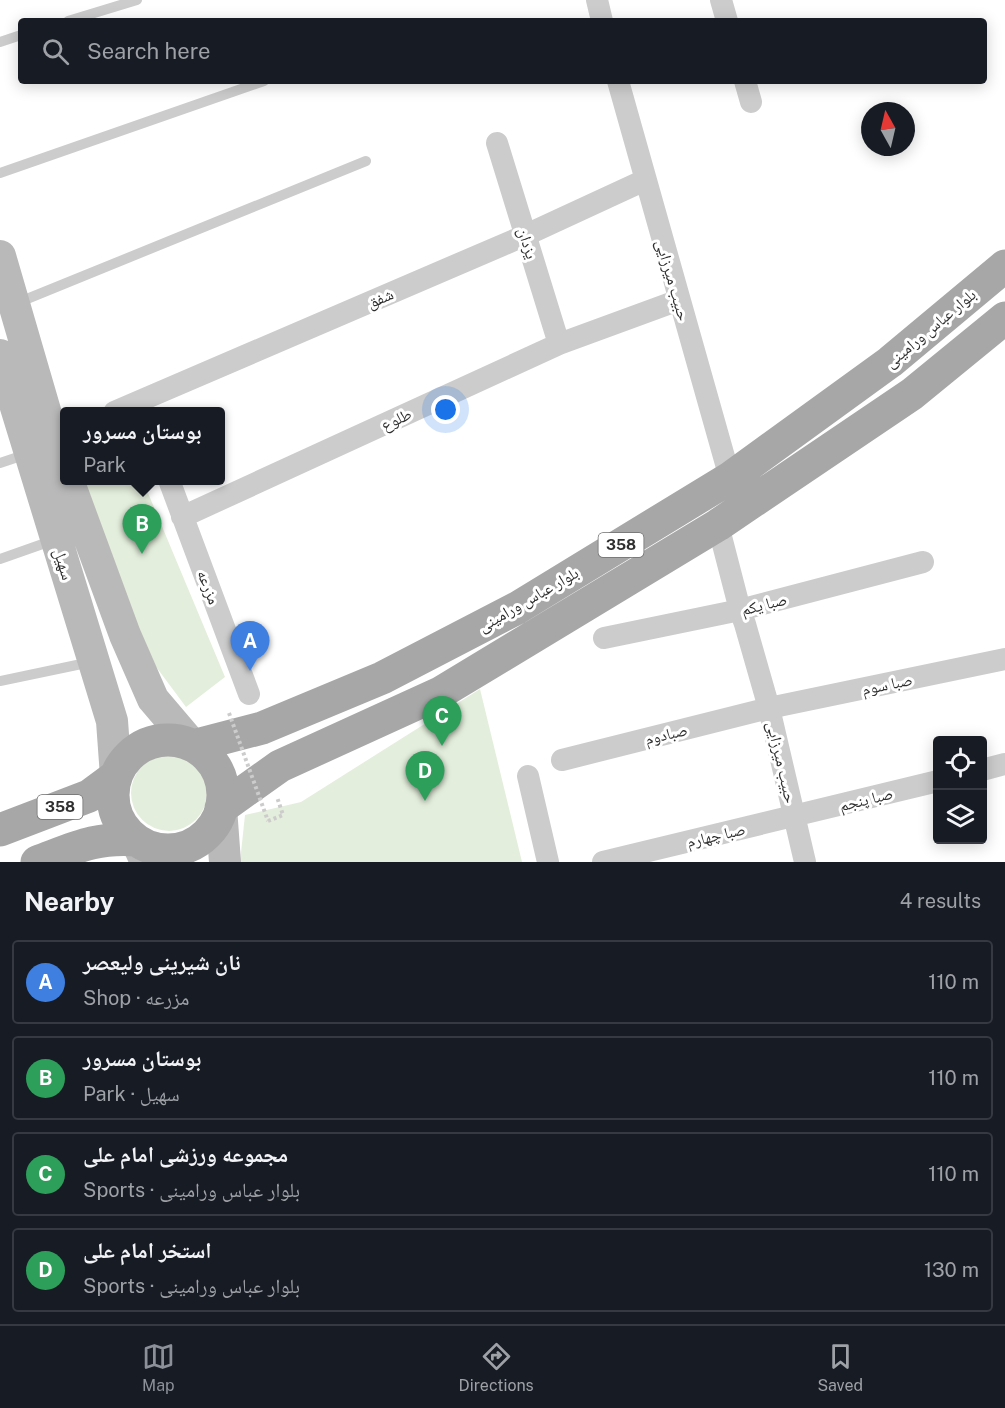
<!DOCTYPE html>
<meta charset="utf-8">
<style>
body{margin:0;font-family:"Public Sans","Noto Naskh Arabic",sans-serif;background:#242831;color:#f1f3f6}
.controls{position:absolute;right:18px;bottom:18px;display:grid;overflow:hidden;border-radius:6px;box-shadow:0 3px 15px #0003}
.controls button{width:54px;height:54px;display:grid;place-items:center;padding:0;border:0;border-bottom:2px solid #363941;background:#171b24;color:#f1f3f6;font:30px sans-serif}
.compass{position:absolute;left:861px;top:102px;width:54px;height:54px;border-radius:50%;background:#171b24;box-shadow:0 3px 15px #0003;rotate:352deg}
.you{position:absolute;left:446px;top:410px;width:21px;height:21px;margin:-15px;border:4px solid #fff;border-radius:50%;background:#1a73e8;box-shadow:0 0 0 9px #1a73e833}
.badge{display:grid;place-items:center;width:39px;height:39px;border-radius:50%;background:#8c9099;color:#fff;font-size:20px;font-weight:700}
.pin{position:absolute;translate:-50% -50px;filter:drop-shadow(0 2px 3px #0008)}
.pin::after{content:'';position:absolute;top:32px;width:21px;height:18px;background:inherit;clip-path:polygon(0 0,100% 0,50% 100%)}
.popup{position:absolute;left:60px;top:407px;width:165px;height:78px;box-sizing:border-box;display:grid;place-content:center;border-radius:6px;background:#171b24;filter:drop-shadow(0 2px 4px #0005);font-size:20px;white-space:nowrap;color:#9ea1a6}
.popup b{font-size:22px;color:#f1f3f6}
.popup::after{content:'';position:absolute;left:50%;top:100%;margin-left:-12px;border:12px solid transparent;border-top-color:#171b24}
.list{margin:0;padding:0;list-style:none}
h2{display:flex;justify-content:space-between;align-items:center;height:78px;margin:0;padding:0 24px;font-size:26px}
h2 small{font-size:20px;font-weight:400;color:#9ea1a6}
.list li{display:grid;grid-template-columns:39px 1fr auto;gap:18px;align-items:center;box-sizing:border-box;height:84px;margin:0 12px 12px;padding:0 12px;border:2px solid #363941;border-radius:6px}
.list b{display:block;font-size:22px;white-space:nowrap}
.list p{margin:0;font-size:20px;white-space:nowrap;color:#9ea1a6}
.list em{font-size:20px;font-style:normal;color:#9ea1a6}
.icon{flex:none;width:33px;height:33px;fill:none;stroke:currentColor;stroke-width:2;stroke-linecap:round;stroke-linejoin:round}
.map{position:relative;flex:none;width:1005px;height:862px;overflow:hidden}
.search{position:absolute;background:#171b24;box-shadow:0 3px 15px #0003;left:18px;right:18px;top:18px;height:66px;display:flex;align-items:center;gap:15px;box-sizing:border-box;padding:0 21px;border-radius:6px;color:#9ea1a6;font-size:22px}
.sheet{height:462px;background:#171b24}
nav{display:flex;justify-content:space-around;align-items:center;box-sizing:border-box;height:84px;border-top:2px solid #363941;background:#171b24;font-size:16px;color:#9ea1a6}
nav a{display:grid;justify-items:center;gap:3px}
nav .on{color:#8c9099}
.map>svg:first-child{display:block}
.green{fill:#e4eedc}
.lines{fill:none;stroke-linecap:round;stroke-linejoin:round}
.path{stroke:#ccc;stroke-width:4;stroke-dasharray:3 3;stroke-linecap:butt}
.service{stroke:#ccc;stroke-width:10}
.minor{stroke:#ccc;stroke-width:22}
.secondary{stroke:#b9b9b9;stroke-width:32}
.primary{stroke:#a7a7a7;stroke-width:33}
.path-bridge{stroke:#ccc;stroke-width:4;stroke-dasharray:3 3;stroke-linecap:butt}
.labels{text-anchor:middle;stroke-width:6;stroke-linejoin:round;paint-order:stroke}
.shield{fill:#fff;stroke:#6d6d6d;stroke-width:1.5}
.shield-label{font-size:15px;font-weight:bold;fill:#2f2f2f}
.street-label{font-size:16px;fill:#2f2f2f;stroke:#fff}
</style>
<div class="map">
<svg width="1005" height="862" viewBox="0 0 1005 862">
<rect width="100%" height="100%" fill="#fff"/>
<path class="green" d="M83,481H143L225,677L186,707L151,660Z
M480,689L522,862H240L245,815L301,802Z
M131 793a38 38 0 1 1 76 0a38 38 0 1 1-76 0Z"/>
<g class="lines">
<path class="path" d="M268,821L283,815L277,797"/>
<path class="service" d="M68,21L137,0
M0,42L21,35
M0,173L264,81
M17,303L366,161
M0,463L27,454
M0,559L54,540
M0,681L91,662"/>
<path class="minor" d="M597,0L602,21
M721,0L727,21
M618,81L730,478
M745,81L751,102
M497,143L559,344
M114,412L526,235L645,180
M169,480L249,694
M182,517L559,344L679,300
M718,525L740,610L745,624L769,708L805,862
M604,638L740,610L923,562
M562,760L769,708L1005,659
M982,770L1005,764
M528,776L548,862
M603,862L938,781"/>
<path class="secondary" d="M0,256L53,438L64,468
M0,355L112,721L116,776
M68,480L125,635L153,699L193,746
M221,808L225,862
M136,840L146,862"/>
<path class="primary" d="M113 795a55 55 0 1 1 110 0a55 55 0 1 1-110 0Z
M193,746L262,728L382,678L517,608L730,478L890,362L1005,266
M221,808L280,766L440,693L718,525L912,394L1005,318
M0,830L89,796L116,776
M37,862C75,848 95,837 136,840"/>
<path class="path-bridge" d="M229,713L268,821"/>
</g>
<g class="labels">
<g class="shield">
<rect x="598.5" y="533" width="45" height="24" rx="4.5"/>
<rect x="37.5" y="795" width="45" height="24" rx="4.5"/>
</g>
<g class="shield-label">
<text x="621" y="550">358</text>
<text x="60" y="812">358</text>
</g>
<g class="street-label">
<text transform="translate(528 243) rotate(73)" y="6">یزدان</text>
<text transform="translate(673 280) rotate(74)" y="6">حبیب میرزایی</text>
<text transform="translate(380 298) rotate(-23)" y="6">شفق</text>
<text transform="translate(930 328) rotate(-40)" y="6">بلوار عباس ورامینی</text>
<text transform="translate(396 419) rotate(-25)" y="6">طلوع</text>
<text transform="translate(64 564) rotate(73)" y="6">سهیل</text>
<text transform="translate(209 587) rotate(69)" y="6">مزرعه</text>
<text transform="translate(528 599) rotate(-30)" y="6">بلوار عباس ورامینی</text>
<text transform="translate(764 604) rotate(-14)" y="6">صبا یکم</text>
<text transform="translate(887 684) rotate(-12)" y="6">صبا سوم</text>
<text transform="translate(666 734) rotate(-14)" y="6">صبادوم</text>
<text transform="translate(782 762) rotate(77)" y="6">حبیب میرزایی</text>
<text transform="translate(866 799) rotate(-14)" y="6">صبا پنجم</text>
<text transform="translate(716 835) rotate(-13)" y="6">صبا چهارم</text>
</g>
</g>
</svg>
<div class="controls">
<button><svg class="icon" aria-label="locate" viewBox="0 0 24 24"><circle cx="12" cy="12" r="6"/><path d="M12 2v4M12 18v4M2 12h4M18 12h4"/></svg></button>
<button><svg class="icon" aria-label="layers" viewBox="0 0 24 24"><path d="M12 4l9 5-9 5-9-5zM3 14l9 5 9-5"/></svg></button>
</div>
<svg class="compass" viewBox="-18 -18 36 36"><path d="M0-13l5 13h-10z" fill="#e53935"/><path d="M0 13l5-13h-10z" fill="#9ea1a6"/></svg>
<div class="you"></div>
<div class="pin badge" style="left:250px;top:671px;background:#3f7fe0">A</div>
<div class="pin badge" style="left:142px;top:554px;background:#2e9e5b">B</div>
<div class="popup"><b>بوستان مسرور</b>Park</div>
<div class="pin badge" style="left:442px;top:746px;background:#2e9e5b">C</div>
<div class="pin badge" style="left:425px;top:801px;background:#2e9e5b">D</div>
<div class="search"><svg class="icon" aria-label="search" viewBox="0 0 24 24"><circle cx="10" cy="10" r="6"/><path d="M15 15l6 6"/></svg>Search here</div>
</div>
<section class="sheet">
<h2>Nearby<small>4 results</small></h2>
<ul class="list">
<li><span class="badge" style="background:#3f7fe0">A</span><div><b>نان شیرینی ولیعصر</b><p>Shop · مزرعه</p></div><em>110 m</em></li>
<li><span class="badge" style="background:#2e9e5b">B</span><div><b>بوستان مسرور</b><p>Park · سهیل</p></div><em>110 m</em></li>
<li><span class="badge" style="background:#2e9e5b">C</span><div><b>مجموعه ورزشی امام علی</b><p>Sports · بلوار عباس ورامینی</p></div><em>110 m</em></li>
<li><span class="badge" style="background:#2e9e5b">D</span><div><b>استخر امام علی</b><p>Sports · بلوار عباس ورامینی</p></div><em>130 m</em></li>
</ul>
</section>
<nav>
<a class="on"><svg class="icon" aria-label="map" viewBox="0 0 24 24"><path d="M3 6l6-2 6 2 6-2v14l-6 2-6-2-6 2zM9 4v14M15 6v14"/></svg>Map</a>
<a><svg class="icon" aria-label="directions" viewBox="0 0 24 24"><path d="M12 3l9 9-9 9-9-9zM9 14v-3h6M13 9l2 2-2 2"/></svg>Directions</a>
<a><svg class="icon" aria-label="saved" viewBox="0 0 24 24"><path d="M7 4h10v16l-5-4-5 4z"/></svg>Saved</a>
</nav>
